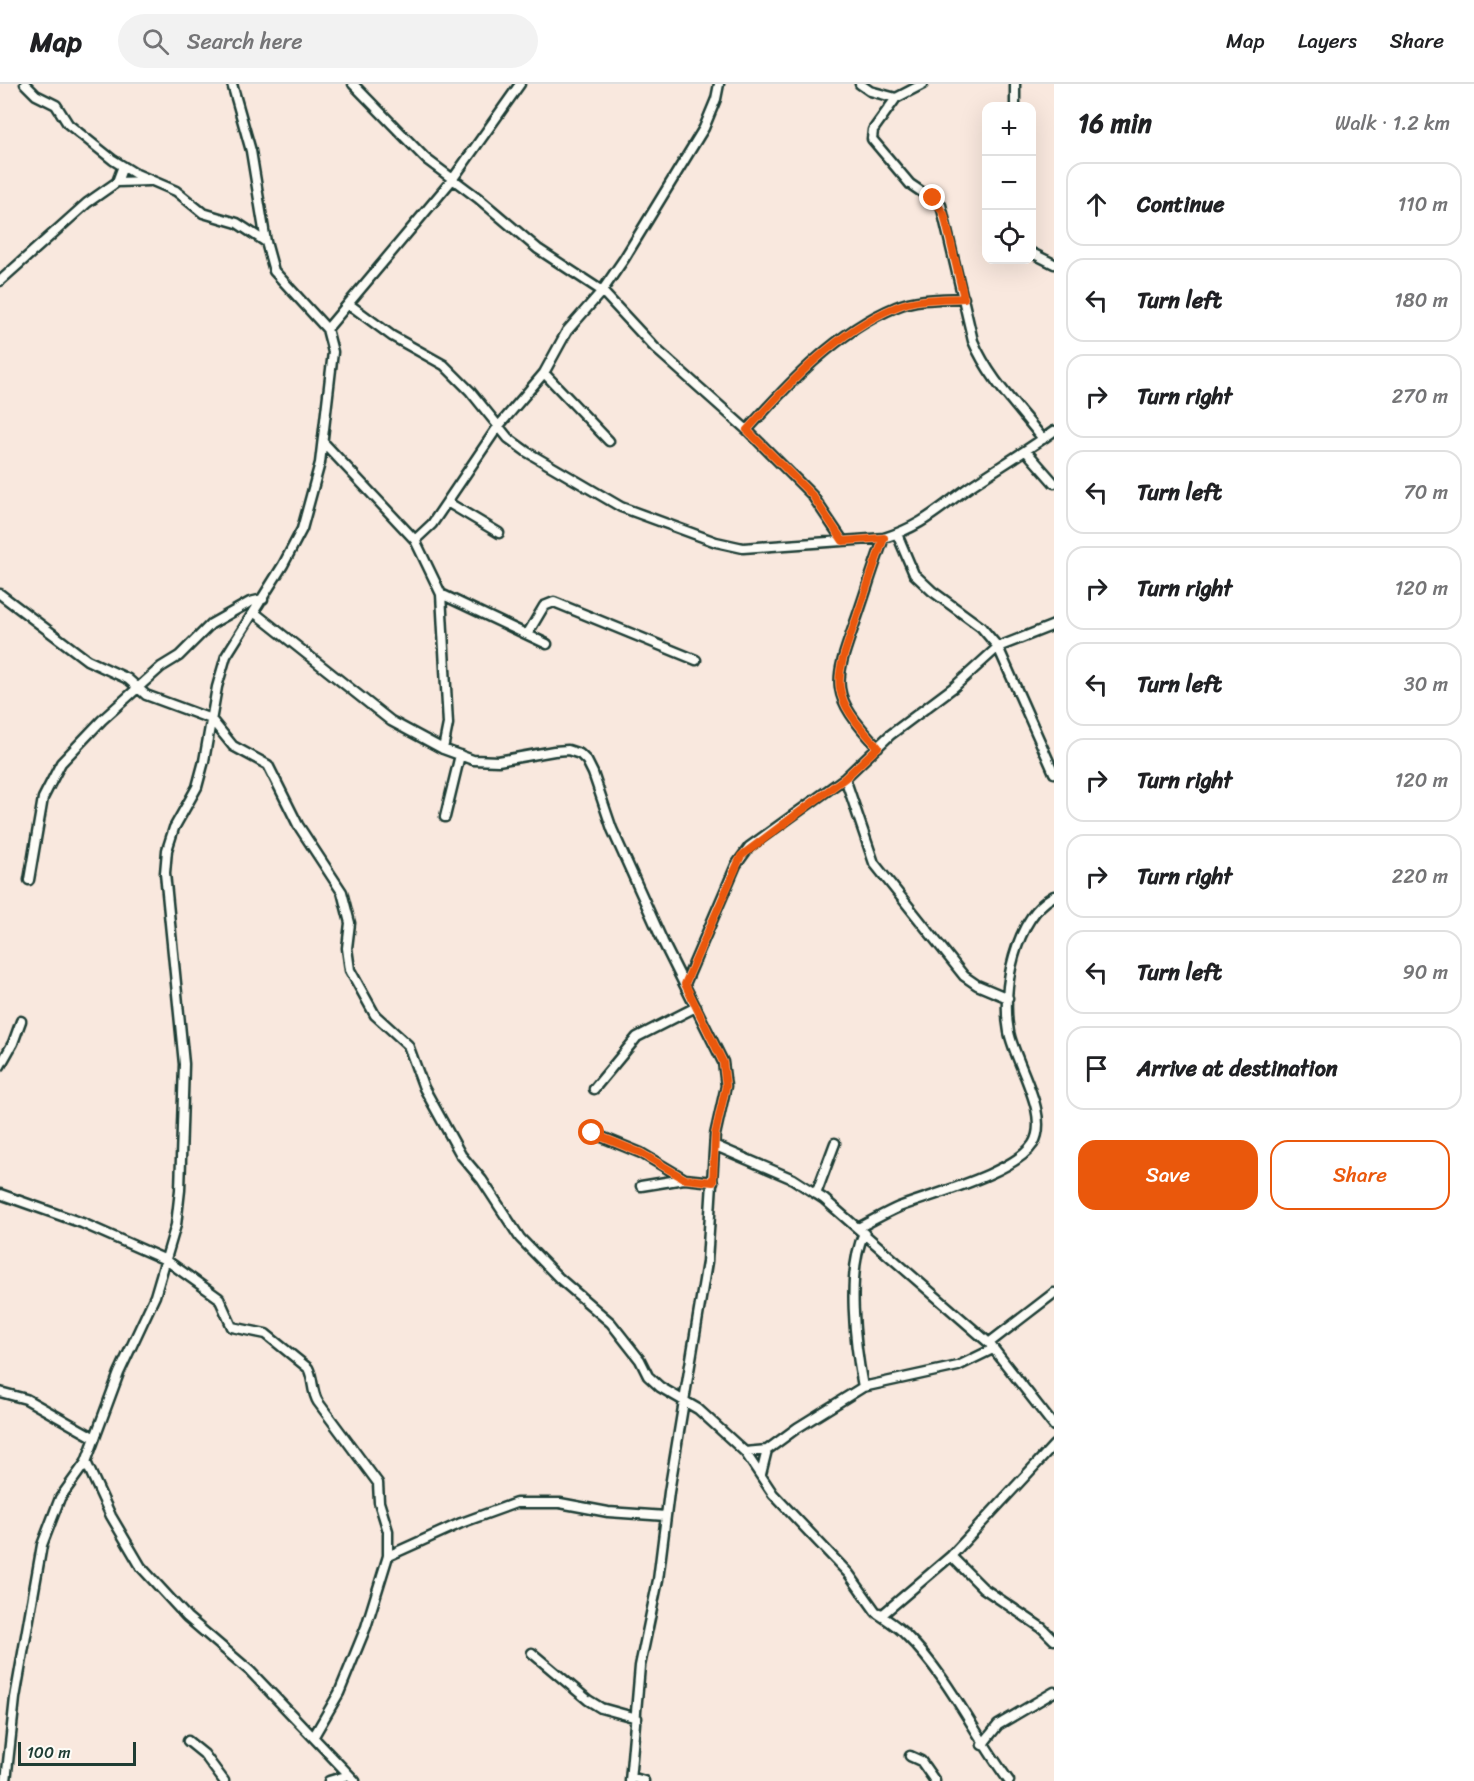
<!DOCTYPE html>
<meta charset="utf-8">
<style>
body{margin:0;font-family:Sriracha,sans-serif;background:#f2f2f2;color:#202124}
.controls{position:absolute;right:18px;top:18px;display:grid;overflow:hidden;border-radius:12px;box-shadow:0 6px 24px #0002}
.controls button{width:54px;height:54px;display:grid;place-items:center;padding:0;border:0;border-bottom:2px solid #e0e0e0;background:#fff;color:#202124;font:30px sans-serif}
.scale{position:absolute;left:18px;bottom:15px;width:118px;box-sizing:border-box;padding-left:6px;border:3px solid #1f3d34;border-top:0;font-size:16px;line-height:21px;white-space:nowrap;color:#1f3d34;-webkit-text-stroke:4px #fdfcf7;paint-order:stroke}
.stop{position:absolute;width:18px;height:18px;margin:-14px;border:4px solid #ea580c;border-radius:50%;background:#fff}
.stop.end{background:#ea580c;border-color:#fff;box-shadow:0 2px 6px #0008}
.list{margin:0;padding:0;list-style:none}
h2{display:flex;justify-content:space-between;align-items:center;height:78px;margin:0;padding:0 24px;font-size:26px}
h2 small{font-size:20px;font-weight:400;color:#757577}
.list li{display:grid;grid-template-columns:39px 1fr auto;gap:18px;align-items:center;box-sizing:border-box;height:84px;margin:0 12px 12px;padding:0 12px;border:2px solid #e0e0e0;border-radius:18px}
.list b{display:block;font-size:22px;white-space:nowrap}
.list em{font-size:20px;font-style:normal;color:#757577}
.actions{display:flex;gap:12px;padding:18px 24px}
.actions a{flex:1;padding:14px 0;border:2px solid #ea580c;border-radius:18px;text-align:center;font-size:21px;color:#ea580c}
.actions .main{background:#ea580c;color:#fff}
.icon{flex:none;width:33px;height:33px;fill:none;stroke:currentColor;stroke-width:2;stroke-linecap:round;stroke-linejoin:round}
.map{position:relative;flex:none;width:1054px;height:1697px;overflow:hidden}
header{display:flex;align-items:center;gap:36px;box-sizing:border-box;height:84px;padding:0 30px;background:#fff;border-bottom:2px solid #e0e0e0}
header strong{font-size:28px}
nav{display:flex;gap:33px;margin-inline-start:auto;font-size:21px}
.search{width:420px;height:54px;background:#f2f2f2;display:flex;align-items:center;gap:15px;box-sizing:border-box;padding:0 21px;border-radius:33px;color:#757577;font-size:22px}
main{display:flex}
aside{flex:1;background:#fff}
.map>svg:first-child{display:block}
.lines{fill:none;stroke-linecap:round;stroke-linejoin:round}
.minor-casing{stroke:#1f3d34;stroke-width:13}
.minor{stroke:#fdfcf7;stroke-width:8}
.route{stroke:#ea580c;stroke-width:8}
</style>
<header>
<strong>Map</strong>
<div class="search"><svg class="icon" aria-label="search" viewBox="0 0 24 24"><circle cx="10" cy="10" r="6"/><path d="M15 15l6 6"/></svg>Search here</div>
<nav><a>Map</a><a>Layers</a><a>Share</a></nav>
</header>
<main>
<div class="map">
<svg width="1054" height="1697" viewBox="0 0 1054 1697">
<rect width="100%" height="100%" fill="#f9e8de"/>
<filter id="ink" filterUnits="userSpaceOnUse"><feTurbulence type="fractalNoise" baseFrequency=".0167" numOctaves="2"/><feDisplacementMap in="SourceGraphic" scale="12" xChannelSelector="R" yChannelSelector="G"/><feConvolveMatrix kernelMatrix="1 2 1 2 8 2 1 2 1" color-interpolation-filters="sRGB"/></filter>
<g filter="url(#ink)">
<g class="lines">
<g class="minor-casing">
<path id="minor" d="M25,0L36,11L56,21L68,40L113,76L134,89L176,107L203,129L237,139L266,158
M353,0L426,75L478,114L538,165L602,207L655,264L747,346L812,411L843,457
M860,0L870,7L896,14L923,0
M896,14L873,46L872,55L910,100L941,121L973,257C989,295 1018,323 1043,355
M1015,22V0
M117,98L149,97
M1032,169L1054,180
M0,197L87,119L117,98L123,82
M350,221L392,252L444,281L470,307L508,354L527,368L621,423L716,458L743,464L884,454C922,442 937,426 968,404C996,385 1026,367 1054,347
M327,245L452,96L520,0
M544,289L609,357
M747,346C788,300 837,247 896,223C917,214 942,215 964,214
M324,359L415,456L441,510L448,640L443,665
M1026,367L1054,399
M447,418L499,449
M897,450L914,490L932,507L981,543L998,563L1054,689
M415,456L432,440L497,344L544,289L567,247L602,207L624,175L704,44L716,15L719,0
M0,510L87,576L128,595L146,611L211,635L233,662L268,681L298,741L342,808L350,839L347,864L350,886L375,931L408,961L424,1004L461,1071L482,1096L520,1154L559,1194L611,1239L640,1276L648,1292L660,1303L698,1325L745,1368L767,1366L797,1344L863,1303L958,1282L993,1265
M441,510L547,560
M255,529L391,637L443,665L473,676L498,677L554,667L568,666L580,670L587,677L593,689L612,745L663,858L723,978L726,1002L715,1051L707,1178L669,1408L658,1496L640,1582L630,1697
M528,549L544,522L554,518L696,576
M878,663C827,609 834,598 857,533C866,507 874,480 884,454
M845,694L874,779L964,892L977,901L1008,914
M445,733L460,671
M29,796L43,714L61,679L102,636L161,583L179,572L211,540L250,518L263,515
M685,900L736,781L749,763L845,694L890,651L954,603L998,563L1054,541
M0,982L13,959L21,937
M594,1005L637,953L696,923
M592,1049L641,1069L685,1095L713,1098
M716,1062L793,1095L824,1115L989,1259L1054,1342
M641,1102L684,1095
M0,1110L82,1139L166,1176L219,1214L232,1243L266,1250L308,1284C314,1295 311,1307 318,1318L378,1399L379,1418L388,1447V1472L366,1543L339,1609L314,1652
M816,1110L835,1059
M858,1144C872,1137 885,1129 899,1123C933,1110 1014,1089 1033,1060C1051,1031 1015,979 1009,948C1001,906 1015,834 1054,812
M989,1259L1054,1209
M863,1303C855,1261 846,1187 864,1149
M0,1308L26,1315L95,1354
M745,1368L773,1410L849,1490L876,1528L883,1530L951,1472L1054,1361
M86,1378L111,1432L141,1483L187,1533L250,1587L355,1697
M761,1390L767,1366
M388,1472L461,1439L516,1419H560L608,1428L666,1432
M951,1472L983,1504L1042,1544L1054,1556
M877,1529C887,1536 899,1543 907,1552C949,1593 974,1650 1009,1697
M532,1569L588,1616L601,1624L637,1634
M188,1657L204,1670L224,1697
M982,1661L998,1641L1054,1608
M910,1672L921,1677L935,1697
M631,1693L644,1697
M6,1697L15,1614L42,1461L60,1414L86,1378L119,1289L155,1212L176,1141L180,1106L184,980L165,789L167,766L174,744L197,703L204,677L217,603L226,572L283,481L302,445L320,379L333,268L327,245L274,187L266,158L251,67L232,0
M329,1697L349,1691"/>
</g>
<use href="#minor" class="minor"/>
</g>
</g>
<g class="lines" filter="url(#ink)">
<path class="route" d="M592,1049L641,1069L685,1095L713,1098L715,1051L726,1002L723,978L685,900L741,772L845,694L878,663C827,609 834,598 857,533C866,507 874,480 884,454L843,457L812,411L747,346C788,300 837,247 896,223C917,214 942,215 964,214L944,130L933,114"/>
</g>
</svg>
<div class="controls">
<button>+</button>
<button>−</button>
<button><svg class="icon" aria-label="locate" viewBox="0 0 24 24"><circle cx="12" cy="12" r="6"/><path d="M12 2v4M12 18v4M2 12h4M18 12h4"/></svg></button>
</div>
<div class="scale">100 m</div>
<div class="stop" style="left:592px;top:1049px"></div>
<div class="stop end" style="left:933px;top:114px"></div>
</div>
<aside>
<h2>16 min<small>Walk · 1.2 km</small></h2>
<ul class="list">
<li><svg class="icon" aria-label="ahead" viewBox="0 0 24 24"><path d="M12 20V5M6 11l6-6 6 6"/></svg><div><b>Continue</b></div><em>110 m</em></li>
<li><svg class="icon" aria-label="left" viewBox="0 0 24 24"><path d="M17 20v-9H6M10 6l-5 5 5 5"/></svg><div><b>Turn left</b></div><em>180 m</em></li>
<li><svg class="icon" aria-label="right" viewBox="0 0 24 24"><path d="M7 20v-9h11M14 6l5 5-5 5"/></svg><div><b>Turn right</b></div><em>270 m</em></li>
<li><svg class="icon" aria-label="left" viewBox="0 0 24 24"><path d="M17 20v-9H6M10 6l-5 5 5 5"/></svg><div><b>Turn left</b></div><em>70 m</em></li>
<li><svg class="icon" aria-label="right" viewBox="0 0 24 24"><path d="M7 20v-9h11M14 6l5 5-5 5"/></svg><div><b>Turn right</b></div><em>120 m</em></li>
<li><svg class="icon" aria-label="left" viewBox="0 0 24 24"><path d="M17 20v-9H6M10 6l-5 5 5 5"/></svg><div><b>Turn left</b></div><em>30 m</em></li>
<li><svg class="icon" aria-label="right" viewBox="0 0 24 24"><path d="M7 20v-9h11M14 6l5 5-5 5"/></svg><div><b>Turn right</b></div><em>120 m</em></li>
<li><svg class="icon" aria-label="right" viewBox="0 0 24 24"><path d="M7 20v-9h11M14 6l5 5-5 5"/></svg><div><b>Turn right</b></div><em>220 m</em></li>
<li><svg class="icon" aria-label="left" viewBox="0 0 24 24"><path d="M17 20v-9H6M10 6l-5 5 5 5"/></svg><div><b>Turn left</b></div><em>90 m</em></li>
<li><svg class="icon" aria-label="arrive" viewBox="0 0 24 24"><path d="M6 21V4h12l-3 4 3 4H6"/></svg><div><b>Arrive at destination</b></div></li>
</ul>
<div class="actions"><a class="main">Save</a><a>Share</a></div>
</aside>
</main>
